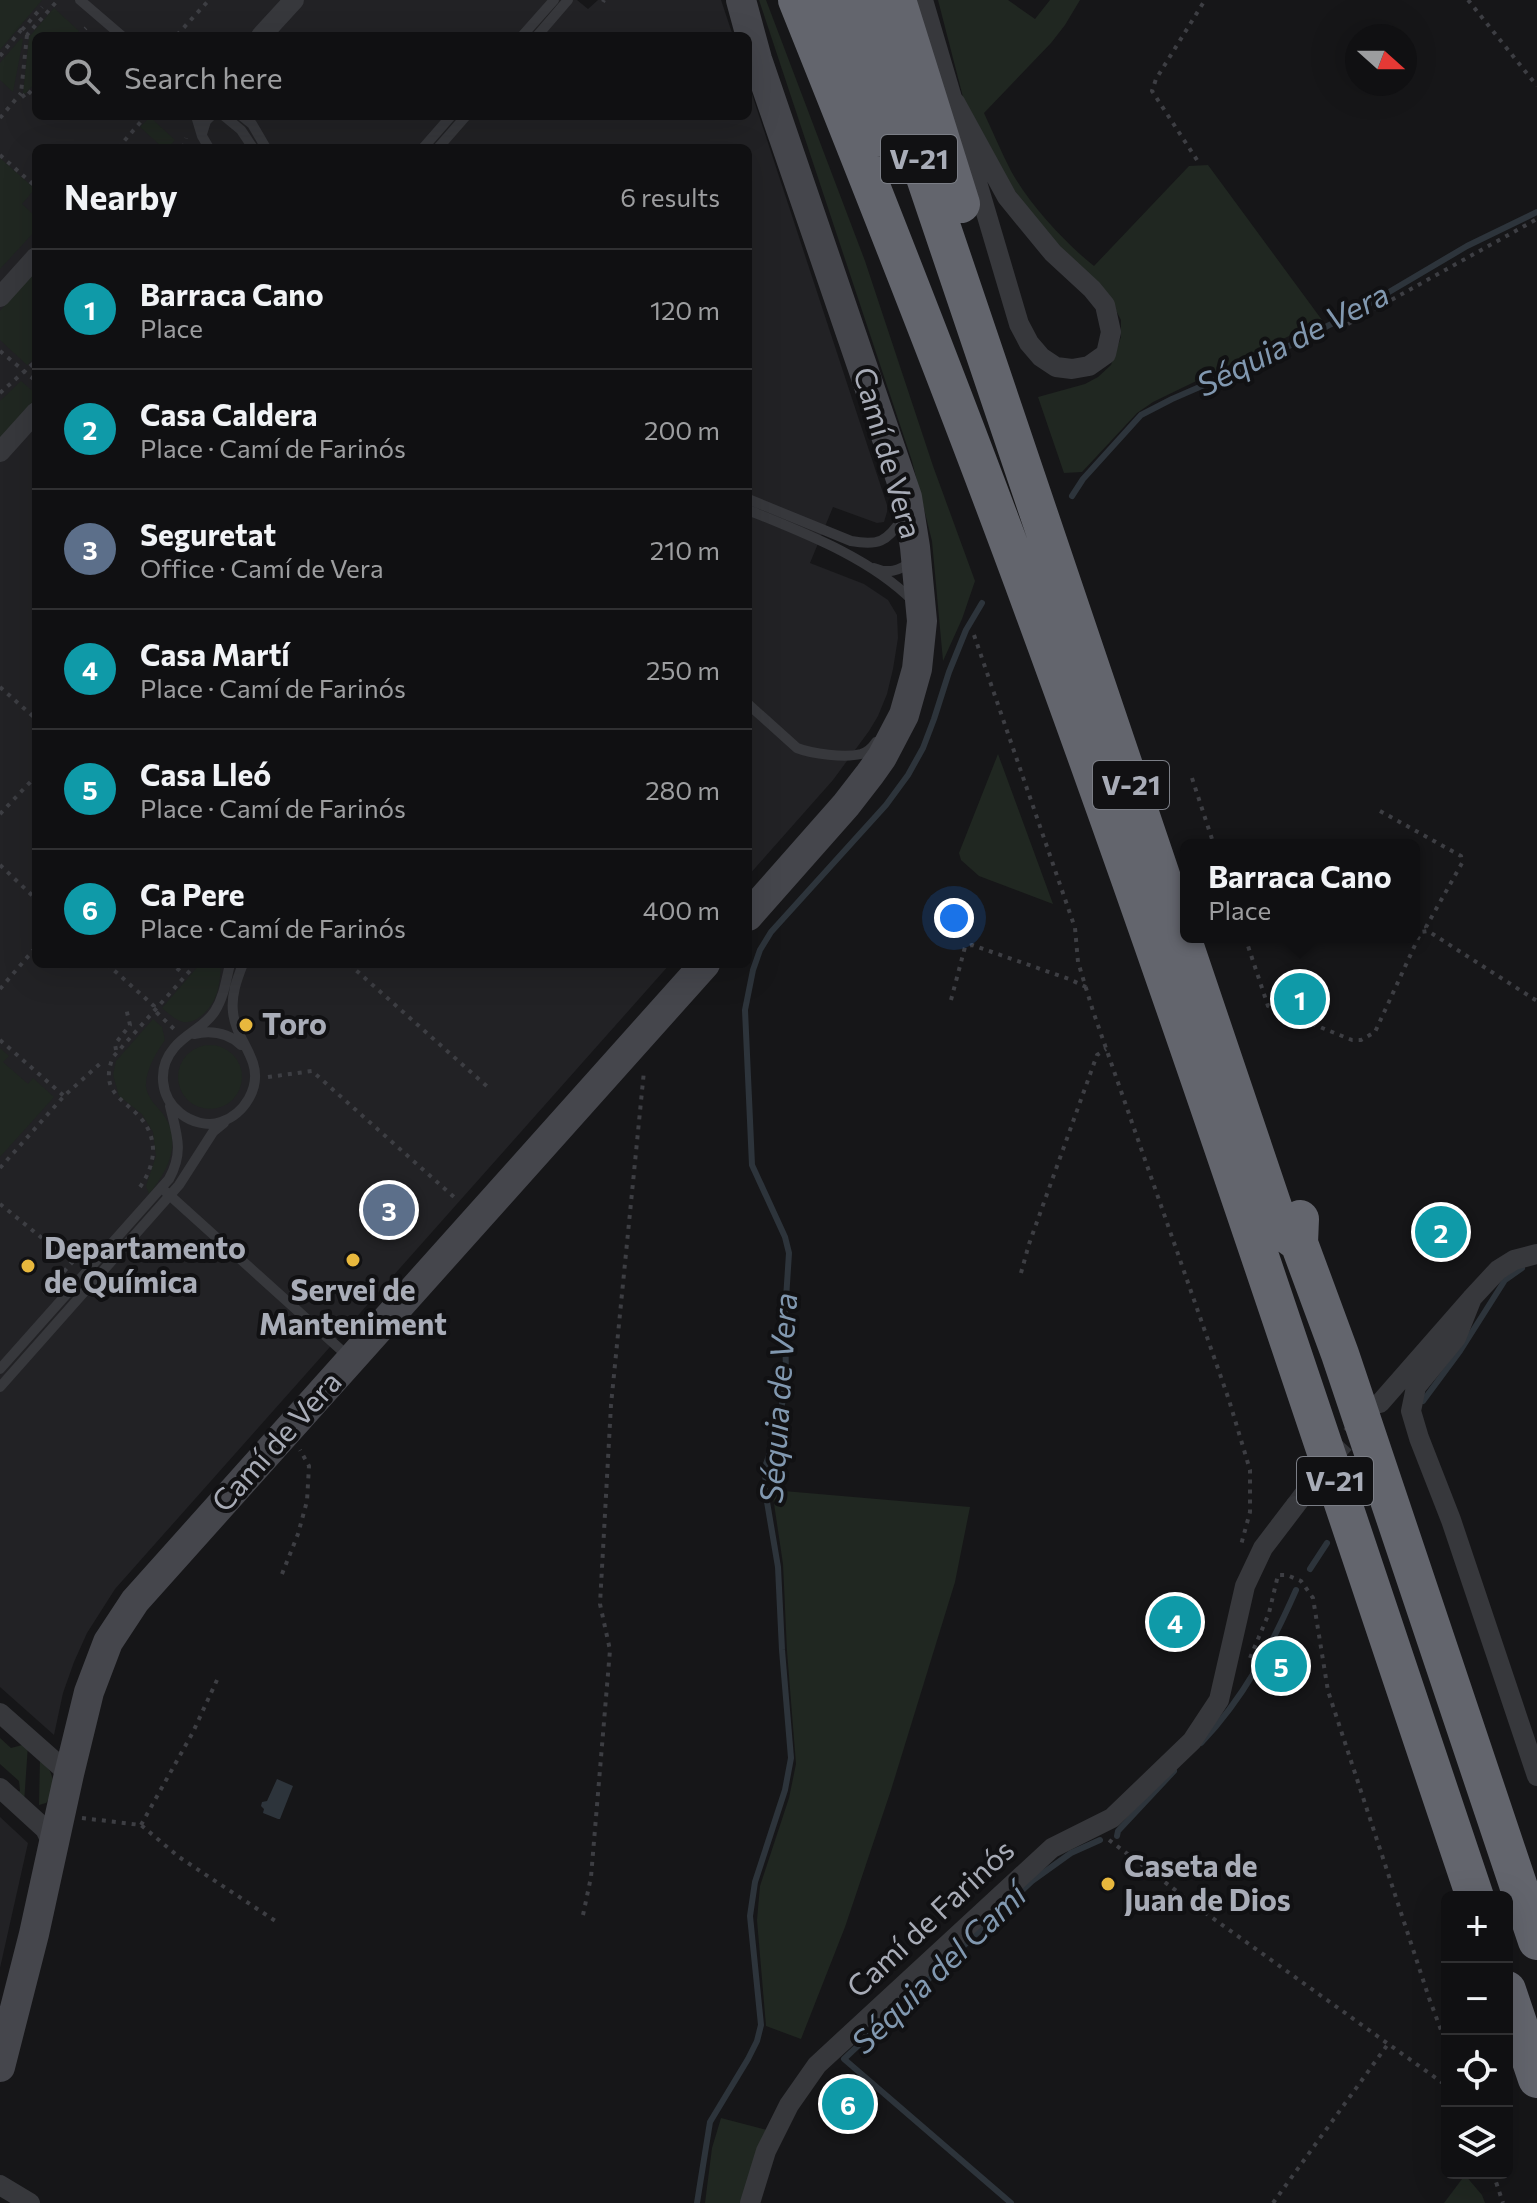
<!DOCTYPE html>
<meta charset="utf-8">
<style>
body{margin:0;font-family:Commissioner,sans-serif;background:#1e1e20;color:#f1f3f6}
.controls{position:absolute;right:24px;bottom:24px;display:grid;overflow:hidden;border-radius:12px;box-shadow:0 8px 32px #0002}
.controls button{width:72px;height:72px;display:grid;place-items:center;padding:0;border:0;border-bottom:2px solid #303032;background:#101012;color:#f1f3f6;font:40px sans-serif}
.compass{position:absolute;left:1345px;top:24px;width:72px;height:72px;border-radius:50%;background:#101012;box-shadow:0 8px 32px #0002;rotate:111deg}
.you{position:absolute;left:954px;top:918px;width:28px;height:28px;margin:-20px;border:6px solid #fff;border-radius:50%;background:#1a73e8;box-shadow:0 0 0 12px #1a73e833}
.badge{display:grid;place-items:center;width:52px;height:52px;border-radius:50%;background:#e8b83d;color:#fff;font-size:26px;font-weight:700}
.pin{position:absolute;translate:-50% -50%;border:4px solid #fff;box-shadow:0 2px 8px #0006}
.popup{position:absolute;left:1180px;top:839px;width:240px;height:104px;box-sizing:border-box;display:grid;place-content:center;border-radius:12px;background:#101012;filter:drop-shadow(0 2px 6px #0005);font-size:26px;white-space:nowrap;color:#9c9d9f}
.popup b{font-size:30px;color:#f1f3f6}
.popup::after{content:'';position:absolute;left:50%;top:100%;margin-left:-16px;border:16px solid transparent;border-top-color:#101012}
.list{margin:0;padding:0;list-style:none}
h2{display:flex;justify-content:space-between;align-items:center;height:104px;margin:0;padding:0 32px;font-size:34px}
h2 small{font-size:26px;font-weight:400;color:#9c9d9f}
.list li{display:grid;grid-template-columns:52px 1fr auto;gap:24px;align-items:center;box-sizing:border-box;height:120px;padding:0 32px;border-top:2px solid #303032}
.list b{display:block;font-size:30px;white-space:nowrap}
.list p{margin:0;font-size:26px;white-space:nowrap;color:#9c9d9f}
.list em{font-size:26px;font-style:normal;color:#9c9d9f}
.icon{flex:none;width:44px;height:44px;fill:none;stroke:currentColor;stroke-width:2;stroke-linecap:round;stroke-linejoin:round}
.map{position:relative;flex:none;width:1537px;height:2203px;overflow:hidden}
.search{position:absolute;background:#101012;box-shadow:0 8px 32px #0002;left:32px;top:32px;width:720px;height:88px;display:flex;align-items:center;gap:20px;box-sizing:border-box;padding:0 28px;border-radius:12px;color:#9c9d9f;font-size:30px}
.panel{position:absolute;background:#101012;box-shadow:0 8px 32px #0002;left:32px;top:144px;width:720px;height:824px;border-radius:12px}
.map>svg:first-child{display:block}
.built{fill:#222225}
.green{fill:#202721}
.water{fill:#2d343b}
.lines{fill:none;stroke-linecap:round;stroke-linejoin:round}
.stream{stroke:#2d343b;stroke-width:6}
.street-tunnel{stroke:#333438;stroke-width:20;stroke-dasharray:20 10;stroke-linecap:butt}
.path{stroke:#3d3e43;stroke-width:4;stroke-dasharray:4 6;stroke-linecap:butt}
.lane{stroke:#37383c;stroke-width:10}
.street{stroke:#37383c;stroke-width:20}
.secondary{stroke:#45464c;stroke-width:30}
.highway{stroke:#63656d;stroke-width:38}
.poi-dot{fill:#e8b83d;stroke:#111113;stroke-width:3}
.labels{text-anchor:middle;stroke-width:8;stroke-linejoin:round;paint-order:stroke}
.shield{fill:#111113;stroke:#7b7e86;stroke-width:2}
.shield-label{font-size:28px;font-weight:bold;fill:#a8acb7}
.street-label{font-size:30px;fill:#a8acb7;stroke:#111113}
.poi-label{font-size:30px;font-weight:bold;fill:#a8acb7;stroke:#111113;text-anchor:start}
.water-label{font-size:32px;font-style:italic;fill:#8198b0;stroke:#111113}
</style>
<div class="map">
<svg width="1537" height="2203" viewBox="0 0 1537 2203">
<rect width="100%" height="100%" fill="#161618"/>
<path class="built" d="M0,0H577L588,9L598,0H721L733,36H36V116H748V82L887,505V512L884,522L877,523L833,507L810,563L864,584L888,600L897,615L898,638L893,669L887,694L878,716L869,731L833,780L748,876V148H36V964H670L115,1589L87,1633L74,1662L63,1693L54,1735L0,1687Z
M0,1817L28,1843L0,1968Z"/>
<path class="green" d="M0,0H42L0,50Z
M759,0H766L865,261L933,466L975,581L962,619L943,661L932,541L912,461Z
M938,0H1008L1035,19L1050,0H1080L1065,25L1051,43L984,113C993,132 1001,152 1011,171C1029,204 1065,243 1094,266L1189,166L1208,165L1322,320L1153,402L1137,413L1082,472L1064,473L1038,397L1085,384L1098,377L1111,365L1121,337V320L1111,301L1042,228L1012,187L963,97Z
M54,8L79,31L74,36H36V82L25,94L23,93L29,37Z
M21,38L23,40L13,92L0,80V63Z
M150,117L175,140L168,148H163L140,127Z
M0,158L35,189L22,204L36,217V230L0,269Z
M36,269V356L27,365L0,340V311Z
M21,381L36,394V398L0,439V401Z
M998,754L1053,904L979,876L961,860L959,853Z
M200,964H221C220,984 218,1003 201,1016C196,1020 190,1023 183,1022C175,1020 168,1013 162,1008Z
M153,1019L162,1027L165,1040C156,1053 145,1071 146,1087C148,1099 156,1105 163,1114C183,1142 168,1171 149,1194L146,1186L156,1156L153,1132L142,1114L119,1096L113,1075L116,1061Z
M178 1077a32 32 0 1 1 64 0a32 32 0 1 1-64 0Z
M0,1048L9,1056L3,1062L28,1084L33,1078L54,1097L0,1157Z
M772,1490L970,1507L955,1582L891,1790L845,1927L801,2039L766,2026L757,1920L760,1886L789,1798L796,1764L787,1651L783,1564Z
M0,1738L11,1748L26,1744L28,1745L24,1803L13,1794L20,1791L19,1781L0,1764Z
M40,1757C53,1772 59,1786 46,1803L39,1805Z
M721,2118L767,2130L742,2203H705L712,2148Z
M1465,2175L1482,2195L1485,2203H1444Z"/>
<path class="water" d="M277,1779L293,1786L280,1819H278L263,1813L264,1809L261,1806L262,1802L267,1801Z"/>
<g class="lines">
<path class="stream" d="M1072,496L1083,479L1141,415L1172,399L1264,359L1362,308L1467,246L1537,212
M1423,1401L1460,1351L1505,1280L1522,1268
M1310,1569L1327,1543
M1201,1743C1243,1699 1272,1645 1296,1590
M1117,1836L1118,1831L1174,1771
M697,2203L710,2122L748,2059L757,2041L761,2025L750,1916L755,1882L785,1790L791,1758L782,1650L778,1567L765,1490L766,1464L778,1430L786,1379L785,1314L789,1253L785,1237L752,1165L745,1010L753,970L760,950L771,932L886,805L908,775L923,748L934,719L949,672L966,630L982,603
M1011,2203L844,2059L1032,1881L1071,1853L1100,1840"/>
<path class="street-tunnel" d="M1295,1506L1338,1450L1364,1421"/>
<path class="path" d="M1468,0L1537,86
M603,2L604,0
M22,30L42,7
M27,35L21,93L25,98L36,85
M177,35L209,0
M78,36L86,28
M0,56L21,30L27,35L58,0
M0,118L21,93
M118,148L146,116
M183,148L186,138
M0,155L36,187
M1197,160L1152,91L1156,79L1205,0
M1348,324L1537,219
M0,351L36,381
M0,393L36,361
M974,635L1075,928L1078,962L1093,1011L1229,1400L1250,1470V1512L1241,1545
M0,687L36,719
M1192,778L1214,845
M1380,811L1461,856L1462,863L1426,927L1428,931
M0,814L36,776
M0,865L36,899
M1245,937L1268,1006L1352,1040H1361L1375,1032L1421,932L1428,931L1537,1001
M107,964L154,1006L155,1011L174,1029
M349,964L490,1089
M177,971L183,964
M0,989L36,947
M951,1000L965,947L972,945L1069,979L1086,987
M0,1040L64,1096
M116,1050L115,1044L130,1025L126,1008
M268,1077L312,1071L454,1197
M0,1168L64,1096L103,1061
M140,1187C156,1164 159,1138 139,1116C120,1097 100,1090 113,1057L196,964
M0,1204L74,1264
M1021,1273L1029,1244L1097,1055L1106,1049
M44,1294L91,1241
M282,1574L298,1534L307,1501L309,1466L300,1450
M1250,1658L1269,1613L1278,1575H1287L1301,1581L1313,1598L1328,1691L1429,1998L1447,2046
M82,1818L141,1825L179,1857L277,1922
M141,1825L193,1732L217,1680
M1109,1840L1207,1914L1447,2086
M583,1915L591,1877L610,1650L600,1604L611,1405L644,1071
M1493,2173L1503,2203
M1273,2203L1388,2044"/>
<path class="lane" d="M80,0L122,36
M522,36L554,0
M537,36L568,0
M196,116L202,136L209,148
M224,116L241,130L253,148
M242,116L252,124L266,148
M202,134L206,121L211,116
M423,148L451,116
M438,148L466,116
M748,499L851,541C878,546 887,542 902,519
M748,510C804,533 869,557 913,601
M874,568C888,574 899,571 911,562
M748,704L797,748C812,754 845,758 861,754C868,752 872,748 876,742
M230,964C226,980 224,997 215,1011C205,1027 186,1033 174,1048C157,1068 160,1097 180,1113C191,1122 208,1127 221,1122C244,1114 261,1088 253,1063C247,1045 235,1032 233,1012C231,995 237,979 243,964
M194,1034C212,1030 228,1033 241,1045
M166,1192L350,1358
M0,1369L169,1179C184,1152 177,1135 170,1106
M0,1387L179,1185L213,1132L224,1123"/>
<path class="street" d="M923,0L1019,324L1029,343L1041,357L1056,367L1072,369L1089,366L1106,354L1111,332L1105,305L1092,289L1053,253L1007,197L955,102
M261,36L294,0
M0,297L36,257
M0,452L36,412
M1472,1298L1456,1338L1416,1387L1411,1411L1419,1438L1451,1520L1537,1776
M1380,1403L1472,1298L1498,1270L1514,1260L1537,1254
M0,1713L69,1774
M0,1788L45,1829L53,1845
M0,2185L30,2203
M750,2203L766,2151L789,2105L817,2065L1052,1848L1112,1818L1192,1741L1219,1700L1245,1586L1263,1548L1295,1506"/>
<path class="secondary" d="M741,0L757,59L907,497L915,547L922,621L917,669L904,715L882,757L870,774L846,805L748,916
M0,2067L34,1934L69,1774L89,1692L108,1642L135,1601L705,964"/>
<path class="highway" d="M797,0C870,182 942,364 1010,547C1176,993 1323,1446 1475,1897
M831,0L877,138
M865,0L1281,1230L1299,1243
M897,0L961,204
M1300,1219L1299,1243L1340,1354L1537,1941
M1507,1990L1537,2079"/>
</g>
<g class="poi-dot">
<circle cx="246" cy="1025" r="8"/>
<circle cx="353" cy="1260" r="8"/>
<circle cx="28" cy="1266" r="8"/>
<circle cx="1108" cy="1884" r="8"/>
</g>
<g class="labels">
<g class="shield">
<rect x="881" y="135" width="76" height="48" rx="6"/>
<rect x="1093" y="761" width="76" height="48" rx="6"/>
<rect x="1297" y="1457" width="76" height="48" rx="6"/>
</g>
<g class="shield-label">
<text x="919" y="169">V-21</text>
<text x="1131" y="795">V-21</text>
<text x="1335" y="1491">V-21</text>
</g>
<g class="street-label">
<text transform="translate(887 453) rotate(74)" y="10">Camí de Vera</text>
<text transform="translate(277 1442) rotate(-48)" y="10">Camí de Vera</text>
<text transform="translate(931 1919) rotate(-43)" y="10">Camí de Farinós</text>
</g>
<g class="poi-label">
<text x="262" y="1035">Toro</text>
<text x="44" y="1259">Departamento<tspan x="44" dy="34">de Química</tspan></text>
<text x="353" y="1301" text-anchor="middle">Servei de<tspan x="353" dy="34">Manteniment</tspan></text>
<text x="1124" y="1877">Caseta de<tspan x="1124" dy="34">Juan de Dios</tspan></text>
</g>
<g class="water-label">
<text transform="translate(1293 340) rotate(-27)" y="11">Séquia de Vera</text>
<text transform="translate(779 1398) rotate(-86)" y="11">Séquia de Vera</text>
<text transform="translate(939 1969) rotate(-44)" y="11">Séquia del Camí</text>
</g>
</g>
</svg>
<div class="controls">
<button>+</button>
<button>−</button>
<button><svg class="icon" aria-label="locate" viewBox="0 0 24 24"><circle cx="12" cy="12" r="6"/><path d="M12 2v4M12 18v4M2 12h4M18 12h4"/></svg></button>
<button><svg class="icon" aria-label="layers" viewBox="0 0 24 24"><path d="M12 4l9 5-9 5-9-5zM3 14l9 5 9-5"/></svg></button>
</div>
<svg class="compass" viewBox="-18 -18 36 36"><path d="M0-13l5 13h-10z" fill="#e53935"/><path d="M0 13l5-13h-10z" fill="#9c9d9f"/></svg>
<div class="you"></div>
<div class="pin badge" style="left:1300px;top:999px;background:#0f9aa8">1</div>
<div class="popup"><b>Barraca Cano</b>Place</div>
<div class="pin badge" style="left:1441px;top:1232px;background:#0f9aa8">2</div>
<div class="pin badge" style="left:389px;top:1210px;background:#5c6f8a">3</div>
<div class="pin badge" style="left:1175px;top:1622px;background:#0f9aa8">4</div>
<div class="pin badge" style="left:1281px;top:1666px;background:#0f9aa8">5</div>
<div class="pin badge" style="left:848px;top:2104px;background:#0f9aa8">6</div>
<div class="search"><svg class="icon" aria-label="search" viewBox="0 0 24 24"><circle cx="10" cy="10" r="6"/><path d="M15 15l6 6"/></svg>Search here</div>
<section class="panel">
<h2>Nearby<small>6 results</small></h2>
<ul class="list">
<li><span class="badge" style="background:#0f9aa8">1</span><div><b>Barraca Cano</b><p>Place</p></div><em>120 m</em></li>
<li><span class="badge" style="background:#0f9aa8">2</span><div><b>Casa Caldera</b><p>Place · Camí de Farinós</p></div><em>200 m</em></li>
<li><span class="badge" style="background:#5c6f8a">3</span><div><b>Seguretat</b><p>Office · Camí de Vera</p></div><em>210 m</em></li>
<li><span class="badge" style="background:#0f9aa8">4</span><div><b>Casa Martí</b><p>Place · Camí de Farinós</p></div><em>250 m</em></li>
<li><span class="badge" style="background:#0f9aa8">5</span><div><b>Casa Lleó</b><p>Place · Camí de Farinós</p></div><em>280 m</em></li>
<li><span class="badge" style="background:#0f9aa8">6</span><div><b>Ca Pere</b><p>Place · Camí de Farinós</p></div><em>400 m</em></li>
</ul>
</section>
</div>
